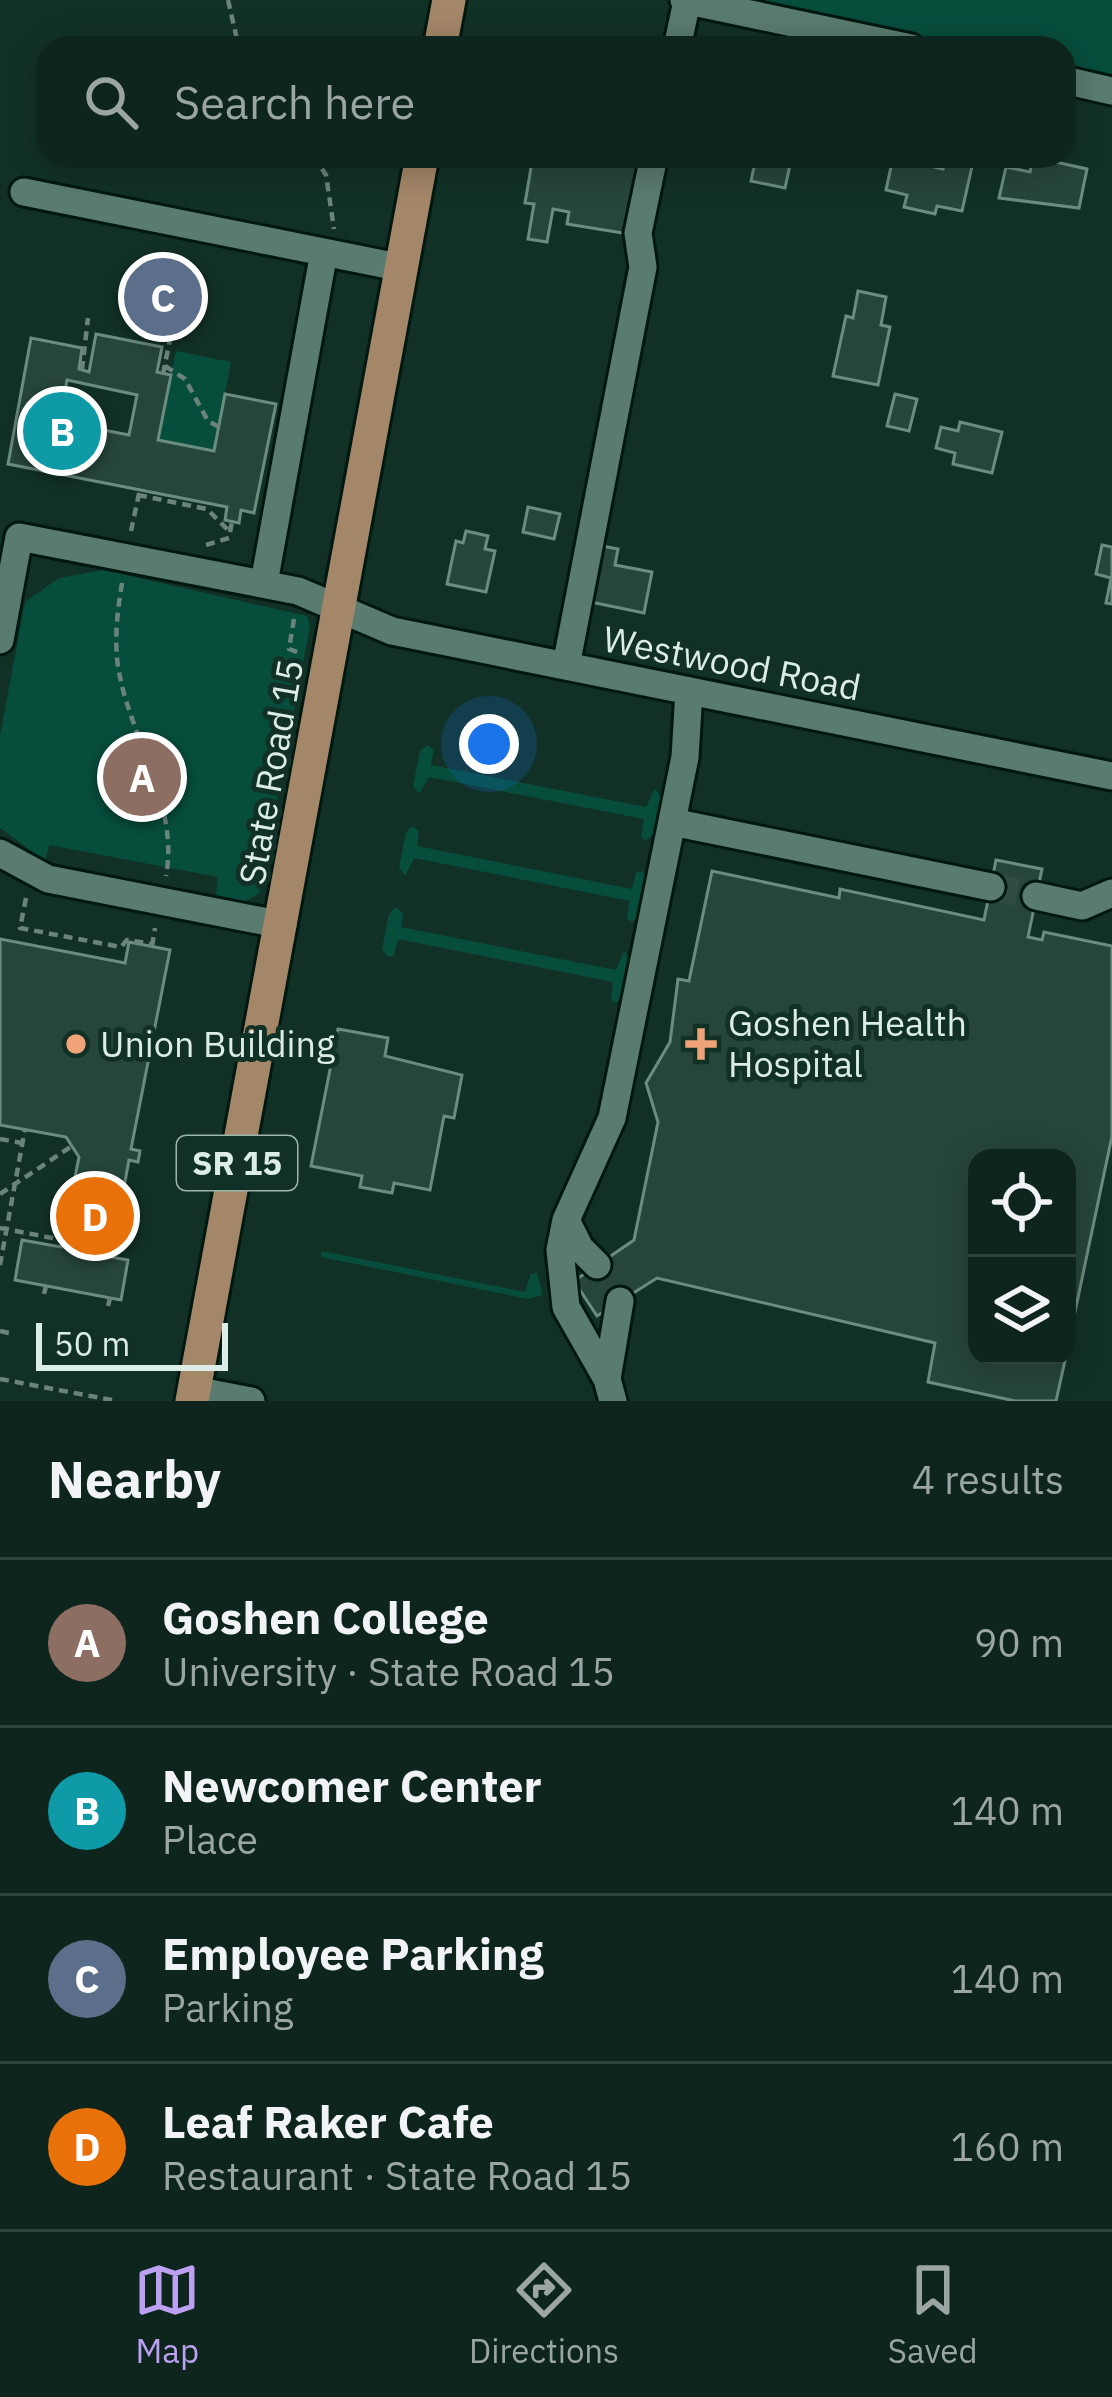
<!DOCTYPE html>
<meta charset="utf-8">
<style>
body{margin:0;font-family:"IBM Plex Sans",sans-serif;background:#162d26;color:#f1f3f6}
.controls{position:absolute;right:36px;bottom:36px;display:grid;overflow:hidden;border-radius:24px;box-shadow:0 6px 30px #0003}
.controls button{width:108px;height:108px;display:grid;place-items:center;padding:0;border:0;border-bottom:3px solid #2d423b;background:#0d251d;color:#f1f3f6;font:60px sans-serif}
.scale{position:absolute;left:36px;bottom:30px;width:192px;box-sizing:border-box;padding-left:12px;border:6px solid #dbede6;border-top:0;font-size:33px;line-height:42px;white-space:nowrap;color:#dbede6;-webkit-text-stroke:9px #113127;paint-order:stroke}
.you{position:absolute;left:489px;top:744px;width:42px;height:42px;margin:-30px;border:9px solid #fff;border-radius:50%;background:#1a73e8;box-shadow:0 0 0 18px #1a73e833}
.badge{display:grid;place-items:center;width:78px;height:78px;border-radius:50%;background:#bca0f2;color:#fff;font-size:39px;font-weight:700}
.pin{position:absolute;translate:-50% -50%;border:6px solid #fff;box-shadow:0 3px 12px #0006}
.list{margin:0;padding:0;list-style:none}
h2{display:flex;justify-content:space-between;align-items:center;height:156px;margin:0;padding:0 48px;font-size:51px}
h2 small{font-size:39px;font-weight:400;color:#9aa5a4}
.list li{display:grid;grid-template-columns:78px 1fr auto;gap:36px;align-items:center;box-sizing:border-box;height:168px;padding:0 48px;border-top:3px solid #2d423b}
.list b{display:block;font-size:45px;white-space:nowrap}
.list p{margin:0;font-size:39px;white-space:nowrap;color:#9aa5a4}
.list em{font-size:39px;font-style:normal;color:#9aa5a4}
.icon{flex:none;width:66px;height:66px;fill:none;stroke:currentColor;stroke-width:2;stroke-linecap:round;stroke-linejoin:round}
.map{position:relative;flex:none;width:1112px;height:1401px;overflow:hidden}
.search{position:absolute;background:#0d251d;box-shadow:0 6px 30px #0003;left:36px;right:36px;top:36px;height:132px;display:flex;align-items:center;gap:30px;box-sizing:border-box;padding:0 42px;border-radius:36px;color:#9aa5a4;font-size:45px}
.sheet{height:828px;background:#0d251d}
nav{display:flex;justify-content:space-around;align-items:center;box-sizing:border-box;height:168px;border-top:3px solid #2d423b;background:#0d251d;font-size:33px;color:#9aa5a4}
nav a{display:grid;justify-items:center;gap:6px}
nav .on{color:#bca0f2}
.map>svg:first-child{display:block}
.green{fill:#074d3c}
.building{fill:#26463b;stroke:#6b8d80;stroke-width:3;fill-rule:evenodd}
.lines{fill:none;stroke-linecap:round;stroke-linejoin:round}
.minor-tunnel{stroke:#2f4d44;stroke-width:27;stroke-dasharray:27 14;stroke-linecap:butt}
.minor-casing{stroke:#001810;stroke-width:33}
.major-casing{stroke:#001810;stroke-width:39}
.path{stroke:#6a847b;stroke-width:4.5;stroke-dasharray:9 6;stroke-linecap:butt}
.minor{stroke:#5a7b6f;stroke-width:27}
.major{stroke:#a48669;stroke-width:33}
.poi-dot{fill:#f0a378;stroke:#113127;stroke-width:4.5}
.labels{text-anchor:middle;stroke-width:10;stroke-linejoin:round;paint-order:stroke}
.shield{fill:#113127;stroke:#9eb5ad;stroke-width:3}
.shield-label{font-size:33px;font-weight:bold;fill:#dbede6}
.street-label{font-size:36px;fill:#dbede6;stroke:#113127}
.poi-label{font-size:36px;fill:#dbede6;stroke:#113127;text-anchor:start}
</style>
<div class="map">
<svg width="1112" height="1401" viewBox="0 0 1112 1401">
<rect width="100%" height="100%" fill="#113127"/>
<path class="green" d="M684,0H1112V91L1064,80V48H911Z
M176,351L231,362L214,451L158,440Z
M103,570L307,616L310,626L260,892L245,902L216,896L218,877L49,845L45,861L0,828V736L25,602L59,578Z
M427,745L434,750L431,765L646,807L655,789L662,798L655,832L646,841L641,837L644,819L429,777L419,794L413,786L420,751Z
M412,826L419,831L417,846L632,889L636,872L643,871C651,884 644,914 632,922L627,919L630,901L414,858L405,876L399,867L406,832Z
M396,907L403,913L401,927L616,970L624,951L631,961L624,995L616,1003L611,1000L613,982L398,939L394,955L388,957L382,949L389,914Z
M322,1251L525,1292L531,1274L537,1273L543,1295L528,1299L321,1257Z"/>
<path class="building" d="M533,156H627L626,164L640,167L629,234L567,224L569,212L553,209L547,242L528,239L534,204L525,203Z
M722,156H792L785,188L751,181L754,167Z
M946,156L973,162L962,211L937,206L935,214L904,207L907,195L886,190L893,158L943,169Z
M1033,157L1087,169L1079,208L999,198L1006,167L1030,172Z
M858,291L886,297L881,325L890,327L878,385L833,376L846,316L853,318Z
M96,334L162,347L157,372L171,375L158,440L214,451L225,394L276,404L254,513L241,510L239,523L225,520L227,507L8,464L31,338L82,348L79,369L89,372ZM67,380L137,395L129,435L42,418L44,409L61,412Z
M895,394L917,399L909,431L887,426Z
M960,422L1002,432L992,473L953,464L955,453L936,448L941,427L958,431Z
M528,507L560,514L554,539L523,532Z
M466,531L488,536L485,549L495,551L486,592L447,584L456,541L463,543Z
M597,545L618,549L615,565L652,572L644,613L586,601Z
M1102,545L1112,547V604L1106,603L1111,578L1096,574Z
M996,860L1042,869L1028,937L1042,940L1044,932L1112,946V1136L1067,1350V1158H977V1356H1066L1056,1401H1015L928,1382L935,1343L657,1278L597,1316L574,1281L634,1240L658,1122L646,1083L670,1042L678,979L689,981L712,871L839,898L840,889L984,920Z
M0,939L125,963L129,942L170,950L131,1149L140,1151L138,1162L129,1160L111,1257L128,1260L121,1300L15,1280L22,1240L61,1247L79,1157L66,1137L0,1125Z
M338,1029L388,1038L385,1056L462,1075L454,1118L444,1116L430,1190L394,1183L392,1193L360,1187L362,1176L311,1166Z"/>
<g class="lines">
<path class="minor-tunnel" d="M991,887L1036,896"/>
<g class="minor-casing">
<path id="minor" d="M684,0L911,48
M677,48L687,1
M1064,80L1112,91
M24,192L403,268
M264,583L324,252
M0,640L19,537L298,591L392,631L1112,776
M566,666L643,267L638,233L654,156
M672,822L991,887
M0,853L48,879L283,925
M1036,896L1082,906L1112,893
M566,1220L580,1248L597,1265
M607,1379L620,1301
M194,1390L251,1401
M613,1401L607,1379L566,1307L560,1250L566,1220L612,1118L685,757L689,691"/>
</g>
<g class="major-casing">
<path id="major" d="M440,48L449,0
M192,1401L422,156"/>
</g>
<path class="path" d="M228,0L239,48
M314,156L326,175L334,229
M165,366L185,379L208,421L219,427
M82,370L88,318
M163,374L171,334
M138,495L207,509L230,532
M131,531L140,489
M206,545L229,538L232,521
M122,583C117,614 113,646 120,677C133,741 179,808 166,876
M294,619L289,649L300,653
M26,898L20,928L121,947L127,940L152,944
M152,946L155,928
M0,1139L22,1143
M0,1194L72,1146
M0,1228L63,1240
M0,1265L25,1129
M44,1294L46,1286
M108,1306L110,1298
M0,1331L9,1333
M0,1379L117,1401"/>
<use href="#minor" class="minor"/>
<use href="#major" class="major"/>
</g>
<g class="poi-dot">
<circle cx="76" cy="1044" r="12"/>
<path d="M695 1026h12v12h12v12h-12v12h-12v-12h-12v-12h12z"/>
</g>
<g class="labels">
<rect class="shield" x="177" y="1136" width="120" height="54" rx="9"/>
<g class="shield-label">
<text x="237" y="1175">SR 15</text>
</g>
<g class="street-label">
<text transform="translate(732 663) rotate(11)" y="13">Westwood Road</text>
<text transform="translate(271 772) rotate(-80)" y="13">State Road 15</text>
</g>
<g class="poi-label">
<text x="728" y="1036">Goshen Health<tspan x="728" dy="41">Hospital</tspan></text>
<text x="100" y="1057">Union Building</text>
</g>
</g>
</svg>
<div class="controls">
<button><svg class="icon" aria-label="locate" viewBox="0 0 24 24"><circle cx="12" cy="12" r="6"/><path d="M12 2v4M12 18v4M2 12h4M18 12h4"/></svg></button>
<button><svg class="icon" aria-label="layers" viewBox="0 0 24 24"><path d="M12 4l9 5-9 5-9-5zM3 14l9 5 9-5"/></svg></button>
</div>
<div class="scale">50 m</div>
<div class="you"></div>
<div class="pin badge" style="left:142px;top:777px;background:#8d6e63">A</div>
<div class="pin badge" style="left:62px;top:431px;background:#0f9aa8">B</div>
<div class="pin badge" style="left:163px;top:297px;background:#5c6f8a">C</div>
<div class="pin badge" style="left:95px;top:1216px;background:#e8710a">D</div>
<div class="search"><svg class="icon" aria-label="search" viewBox="0 0 24 24"><circle cx="10" cy="10" r="6"/><path d="M15 15l6 6"/></svg>Search here</div>
</div>
<section class="sheet">
<h2>Nearby<small>4 results</small></h2>
<ul class="list">
<li><span class="badge" style="background:#8d6e63">A</span><div><b>Goshen College</b><p>University · State Road 15</p></div><em>90 m</em></li>
<li><span class="badge" style="background:#0f9aa8">B</span><div><b>Newcomer Center</b><p>Place</p></div><em>140 m</em></li>
<li><span class="badge" style="background:#5c6f8a">C</span><div><b>Employee Parking</b><p>Parking</p></div><em>140 m</em></li>
<li><span class="badge" style="background:#e8710a">D</span><div><b>Leaf Raker Cafe</b><p>Restaurant · State Road 15</p></div><em>160 m</em></li>
</ul>
</section>
<nav>
<a class="on"><svg class="icon" aria-label="map" viewBox="0 0 24 24"><path d="M3 6l6-2 6 2 6-2v14l-6 2-6-2-6 2zM9 4v14M15 6v14"/></svg>Map</a>
<a><svg class="icon" aria-label="directions" viewBox="0 0 24 24"><path d="M12 3l9 9-9 9-9-9zM9 14v-3h6M13 9l2 2-2 2"/></svg>Directions</a>
<a><svg class="icon" aria-label="saved" viewBox="0 0 24 24"><path d="M7 4h10v16l-5-4-5 4z"/></svg>Saved</a>
</nav>
